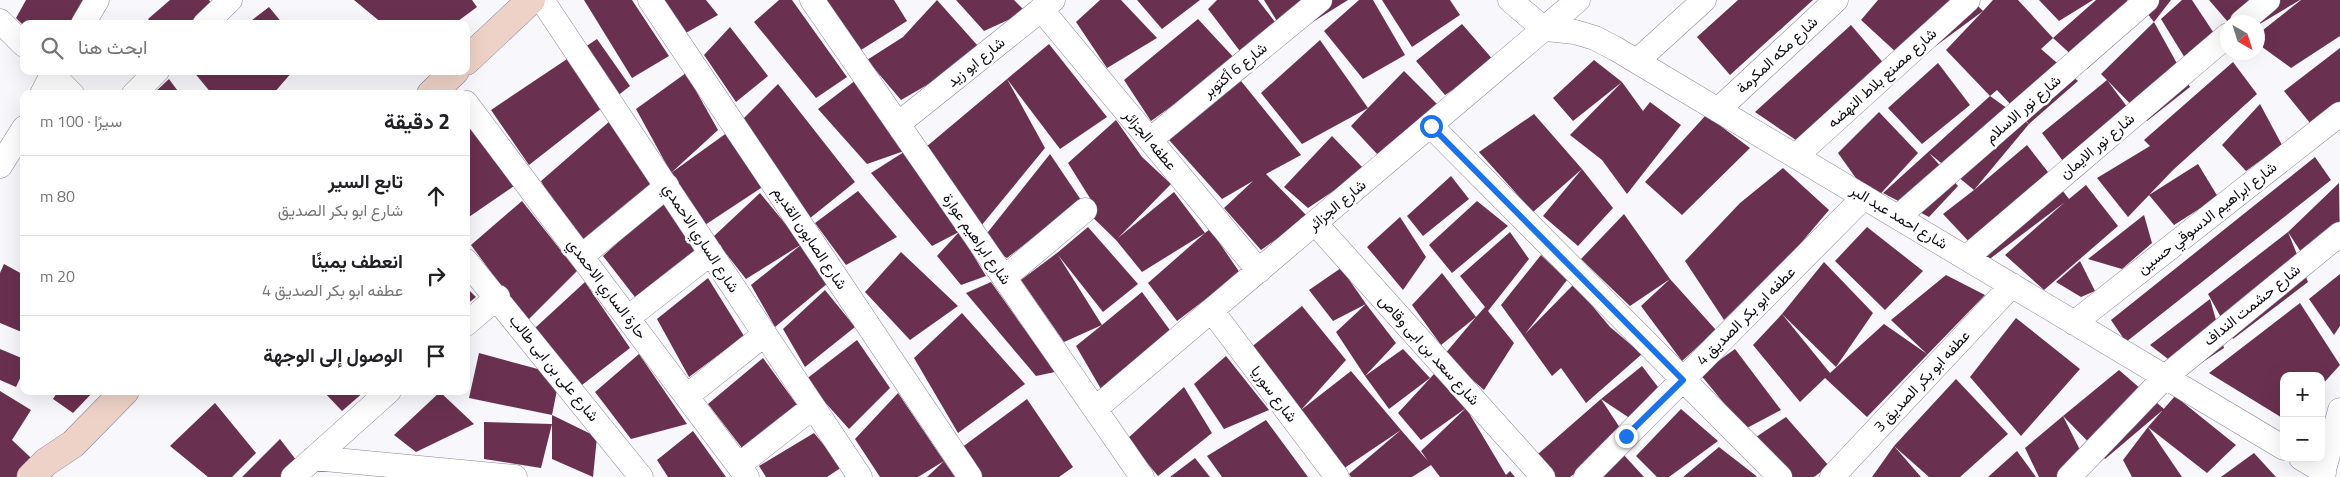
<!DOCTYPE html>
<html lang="ar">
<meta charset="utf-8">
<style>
body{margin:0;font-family:"Titillium Web",Vazirmatn,sans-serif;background:#f6f6f6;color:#202124;direction:rtl}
.controls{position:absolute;right:15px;bottom:15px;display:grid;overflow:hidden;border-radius:10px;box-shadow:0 5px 20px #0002}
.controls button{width:45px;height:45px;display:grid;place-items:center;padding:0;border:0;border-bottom:1px solid #e0e0e0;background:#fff;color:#202124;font:25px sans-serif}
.compass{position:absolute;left:2220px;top:15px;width:45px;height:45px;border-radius:50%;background:#fff;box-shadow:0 5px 20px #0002;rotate:141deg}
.stop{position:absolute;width:15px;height:15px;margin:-11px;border:4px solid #1a73e8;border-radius:50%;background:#fff}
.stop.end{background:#1a73e8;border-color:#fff;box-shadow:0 1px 5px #0008}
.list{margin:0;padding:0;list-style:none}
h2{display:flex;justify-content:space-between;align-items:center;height:65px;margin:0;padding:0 20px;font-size:21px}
h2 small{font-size:16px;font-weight:400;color:#757577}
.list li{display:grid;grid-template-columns:32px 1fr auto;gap:15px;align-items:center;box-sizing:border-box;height:80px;padding:0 20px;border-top:1px solid #e0e0e0}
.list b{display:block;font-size:19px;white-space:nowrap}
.list p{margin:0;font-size:16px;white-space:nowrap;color:#757577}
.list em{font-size:16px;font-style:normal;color:#757577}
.icon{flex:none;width:28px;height:28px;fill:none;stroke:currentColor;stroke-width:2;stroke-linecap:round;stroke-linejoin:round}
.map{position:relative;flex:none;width:2340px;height:477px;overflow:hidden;direction:ltr}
.search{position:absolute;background:#fff;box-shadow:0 5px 20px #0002;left:20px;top:20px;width:450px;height:55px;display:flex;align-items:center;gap:12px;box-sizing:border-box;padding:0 18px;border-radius:10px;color:#757577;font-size:19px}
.panel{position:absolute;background:#fff;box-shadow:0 5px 20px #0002;left:20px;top:90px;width:450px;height:305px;border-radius:10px;direction:rtl}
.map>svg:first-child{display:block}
.building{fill:#6a3050}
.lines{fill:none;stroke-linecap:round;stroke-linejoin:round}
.street-casing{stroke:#8a859d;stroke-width:25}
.secondary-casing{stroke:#8a859d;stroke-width:29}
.street{stroke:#fff;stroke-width:24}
.secondary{stroke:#eed2c7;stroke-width:28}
.route{stroke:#1a73e8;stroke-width:6}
.labels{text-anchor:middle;stroke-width:5;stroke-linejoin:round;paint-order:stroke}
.street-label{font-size:15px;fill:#100e17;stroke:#fff}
</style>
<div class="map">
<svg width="2340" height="477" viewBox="0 0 2340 477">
<rect width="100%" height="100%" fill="#f7f7fc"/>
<path class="building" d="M26,0H91L75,24H24V26L16,18Z
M170,0H209L211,3L188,24H152L148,19Z
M354,0H472L477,7L454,24H383Z
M584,0H632L669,56L632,78Z
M656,0H706L718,15L684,34Z
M779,0H792L847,77L816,98L754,22Z
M813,0H894L907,21L861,50Z
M937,0L978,46L946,74L901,100L867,60L903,37Z
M956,0H1014L1026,12L984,31Z
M1100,0H1121L1157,38L1107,68L1076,22Z
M1137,0H1200L1162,29Z
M1217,0H1258L1286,36L1264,0H1348L1287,38L1252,67L1208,9Z
M1359,0H1373L1405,55L1363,79L1324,31Z
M1382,0H1450L1460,15L1412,47Z
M1738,0H1813L1730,75L1697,37Z
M1878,0H1972L1983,11L1993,0H2018L2053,38L2041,49L2078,81L2029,124L1974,190L2027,145L2069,199L2086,185L2118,226L2044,290L2005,255L2065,202L1987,261L1943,214L1974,190L1929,153L1958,186L1929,217L1883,193L1990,96L2029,124L1997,90L1990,96L1946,50L1983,11L1910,65L1861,20Z
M2039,0H2093L2059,21Z
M2096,0H2127L2141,21L2087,69L2053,38Z
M2137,0H2171L2154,22Z
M2182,0H2192L2225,50L2196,76L2161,19Z
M2209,0H2300L2258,25V22H2228Z
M2301,0H2340V36L2291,68L2258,44V34Z
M269,7L283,24H247Z
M1198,19L1236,60L1151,121L1124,80Z
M2154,22L2190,87L2147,121L2107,80L2140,124L2077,180L2042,133L2107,80L2101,74Z
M1462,24L1495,62L1445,95L1416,61Z
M1851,25L1898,80L1815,153L1755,112Z
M730,27L768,76L736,102L704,55Z
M597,39L630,86L529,165L491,110Z
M1320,40L1368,108L1404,71L1446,113L1378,155L1351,126L1368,108L1302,144L1261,93Z
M1049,44L1107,117L1060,149L1007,79Z
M2340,48V125L2323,139L2284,91Z
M1594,60L1622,82L1643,111L1650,102L1681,125L1627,194L1602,160L1570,135L1622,82L1573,121L1553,98Z
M2233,62L2257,94L2173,170L2128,217L2097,178L2150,146L2144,140Z
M1938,63L1970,105L1922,144L1888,108Z
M193,71H293L273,94H212Z
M686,73L718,130L671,173L735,127L778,84L855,182L809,219L764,186L705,225L671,173L636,109Z
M169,79L180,94H153Z
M1007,79L1045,148L981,226L926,147Z
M856,80L907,150L867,164L818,109Z
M1241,81L1301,155L1266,174L1308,217L1261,250L1224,208L1253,181L1222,199L1161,131Z
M2260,104L2282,145L2246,171L2222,145Z
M1879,112L1918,153L1873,202L1838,153Z
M1534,114L1582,169L1613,208L1578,246L1543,216L1582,169L1533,212L1479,152Z
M1706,115L1750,148L1682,215L1645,182Z
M1116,120L1142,157L1171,184L1118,238L1174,192L1205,233L1210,229L1240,273L1177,321L1148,283L1205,233L1142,272L1116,240L1085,210L1093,203L1068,163Z
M610,121L655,187L575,246L541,181Z
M470,128L514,186L466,219V132Z
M1332,136L1365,170L1308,208L1284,187Z
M907,150L959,232L932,246L871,173Z
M1050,154L1081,200L1007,258L980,242Z
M2315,157L2331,180L2126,342L2111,320Z
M2198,164L2218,197L2174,225L2149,195Z
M1783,168L1829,210L1790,256L1724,320L1685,261L1740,203Z
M1451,176L1469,199L1423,236L1407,216Z
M2339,183L2340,249L2312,269L2288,232Z
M858,191L897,237L846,265L815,223Z
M760,193L802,244L828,283L775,327L751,285L802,244L746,279L713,237Z
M665,199L695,252L638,301L603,256Z
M522,201L577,271L527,321L471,245Z
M1477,201L1508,226L1452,273L1429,245Z
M1624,214L1670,279L1716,330L1682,361L1641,306L1670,279L1630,306L1581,259Z
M2144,215L2152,243L2122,269L2088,259Z
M1400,217L1426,257L1403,290L1367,247Z
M1088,227L1138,284L1103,312L1058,255L1102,325L1142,292L1172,333L1101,389L1076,346L1102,325L1064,342L1021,280L1057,253Z
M1867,227L1923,271L1885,310L1835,261Z
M959,232L986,276L961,285L937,256Z
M1510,232L1529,259L1488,311L1514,343L1484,390L1444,355L1476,317L1441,345L1412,305L1442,273L1476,317L1485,307L1460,276Z
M2288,232L2308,282L2233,339L2208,294Z
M901,252L958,306L910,340L865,292Z
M1541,255L1567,280L1525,334L1574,284L1610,327L1642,354L1586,403L1561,368L1552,376L1501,305Z
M2080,261L2095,291L2081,297L2056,282Z
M1824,262L1873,313L1836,367L1782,314Z
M4,264L24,275V333L0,323V273Z
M1341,268L1366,304L1333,321L1309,290Z
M2340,274V326L2334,335L2309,299Z
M1946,275L1985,295L1867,417L1825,378L1800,402L1753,345L1782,314L1830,373L1884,324L1927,354L1891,320Z
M708,278L744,336L689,377L657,319Z
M585,282L630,348L582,385L535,328Z
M991,282L1055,372L1036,376L966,293Z
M466,287L476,297L466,305Z
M825,290L855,327L805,367L783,329Z
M2210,299L2224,348L2186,373L2150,345Z
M2300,303L2340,365L2321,386V376H2284V419L2209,373Z
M1366,304L1396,343L1365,376L1403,349L1430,378L1389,409L1365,376L1336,332Z
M1302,306L1346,360L1301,410L1351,371L1401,430L1343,469L1249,349Z
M962,313L1025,384L958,433L914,358Z
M2016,318L2080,369L2021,436L1970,377Z
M857,340L890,388L849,429L805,380Z
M0,349L24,359V370L16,387L0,380Z
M1735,349L1781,410L1745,429L1700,374Z
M479,353L560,375L552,415L469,398Z
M639,354L687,424L631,439L595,392Z
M1226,356L1269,410L1224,429L1194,384Z
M763,358L800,409L742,448L708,404Z
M1642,366L1661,391L1631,419L1601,399Z
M2119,370L2164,409L2105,459L2063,416L2089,468L2061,477H2039L2025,448L2063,416Z
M1434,374L1466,408L1421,440L1398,413Z
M1956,379L2008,434L1960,477H1929L1894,446Z
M1184,387L1212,433L1158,476L1127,439Z
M0,391L31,410L12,440L46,472L40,477H0Z
M58,391H94L73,413L53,399Z
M323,391H365L342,411Z
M440,392L474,424L416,452L394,435Z
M898,393L944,461L918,477H880L855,439Z
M2175,396L2236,445L2207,473L2148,427Z
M1027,399L1073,467L1059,477H981L961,448Z
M1601,399L1626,437L1570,477H1556L1538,454Z
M215,403L256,453L232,477H208L170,446Z
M1466,408L1506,475L1510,471L1515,477H1440L1431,465L1412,477H1351L1349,474L1401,430L1428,461L1421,451Z
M1681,409L1718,441L1669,477H1657L1636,456Z
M552,415L597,437L593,477L552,459V424L541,468L484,459V422L552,424Z
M1786,417L1829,466L1814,477H1792L1756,437Z
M1266,420L1308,477H1222L1207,456Z
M2148,427L2182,477H2132L2123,460Z
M693,431L726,477H668L657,460Z
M814,433L842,467L827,477H766L759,466Z
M280,439L300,465L288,477H242Z
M1894,446L1921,477H1872Z
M1719,447L1755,475L1757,477H1683Z
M2017,451L2036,477H1988Z
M2254,453L2276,477H2221Z
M1623,454L1644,477H1603Z
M1195,458L1210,477H1170Z
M944,461L955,477H927Z"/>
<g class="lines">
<g class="street-casing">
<path id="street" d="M542,0L860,477
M650,0L970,477
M812,0L1142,477
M1510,0L1537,23L1546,29L1575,32L1595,38L1616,49L2284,448
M1041,9L1259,271
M0,21L24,45
M2242,22L2268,0
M83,24L97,0
M205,24L230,0
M1637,61L1704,0
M49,71L72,94
M42,94L54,71
M134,94L157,71
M466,103L747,477
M1718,110L1836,0
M898,124L1053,0
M1431,126L1780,477
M1150,140L1320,0
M1796,156L1968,0
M0,166L24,128
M1898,217L2147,0
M1315,223L1543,477
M582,256L667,186
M1966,258L2228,35
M466,261L641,477
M1004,278L1085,210
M1212,311L1337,477
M629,317L711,253
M2074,323L2340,114
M466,324L498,297
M687,396L765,334
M1095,409L1578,0
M314,458L515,477
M2301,458L2324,472
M739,465L813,407
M293,477L389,391
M1586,477L1864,197
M1832,477L2012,285
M2069,477L2165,377L2340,234
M2322,477L2340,410"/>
</g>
<g class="secondary-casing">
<path id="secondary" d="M466,61L531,0
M431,94L455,71
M31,477L46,462L73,444L125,391"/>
</g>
<use href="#street" class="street"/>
<use href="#secondary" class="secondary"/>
</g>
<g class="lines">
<path class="route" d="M1431,126L1683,380L1626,436"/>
</g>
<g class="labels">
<g class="street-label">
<text transform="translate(1777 55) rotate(-43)" y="5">شارع مكه المكرمة</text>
<text transform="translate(976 62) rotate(-39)" y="5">شارع ابو زيد</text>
<text transform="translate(1235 70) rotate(-39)" y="5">شارع 6 أكتوبر</text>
<text transform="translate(1882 78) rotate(-42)" y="5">شارع مصنع بلاط النهضه</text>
<text transform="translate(2023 109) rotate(-41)" y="5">شارع نور الاسلام</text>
<text transform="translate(1150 140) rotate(50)" y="5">عطفه الجزائر</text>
<text transform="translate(2097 146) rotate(-40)" y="5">شارع نور الايمان</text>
<text transform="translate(1337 205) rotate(-40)" y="5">شارع الجزائر</text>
<text transform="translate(1899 217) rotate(31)" y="5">شارع احمد عبد البر</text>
<text transform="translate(2207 218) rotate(-38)" y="5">شارع ابراهيم الدسوقي حسين</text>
<text transform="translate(701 238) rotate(57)" y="5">شارع الساري الاحمدي</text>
<text transform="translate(810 238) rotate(56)" y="5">شارع الصابون القديم</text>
<text transform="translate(977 239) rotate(55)" y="5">شارع ابراهيم عوارة</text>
<text transform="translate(607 289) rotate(53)" y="5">حارة الساري الاحمدي</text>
<text transform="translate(2252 305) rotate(-39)" y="5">شارع حشمت النداف</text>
<text transform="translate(1746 316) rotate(-45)" y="5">عطفه ابو بكر الصديق 4</text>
<text transform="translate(1429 350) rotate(48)" y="5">شارع سعد بن ابى وقاص</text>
<text transform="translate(554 368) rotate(51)" y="5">شارع على بن ابى طالب</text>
<text transform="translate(1922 381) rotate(-47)" y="5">عطفه ابو بكر الصديق 3</text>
<text transform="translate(1274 394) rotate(53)" y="5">شارع سوريا</text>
</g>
</g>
</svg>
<div class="controls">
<button>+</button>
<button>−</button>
</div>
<svg class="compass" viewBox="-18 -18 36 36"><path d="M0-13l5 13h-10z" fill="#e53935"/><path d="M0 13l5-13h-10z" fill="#757577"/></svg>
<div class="stop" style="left:1431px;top:126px"></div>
<div class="stop end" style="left:1626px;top:436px"></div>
<div class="search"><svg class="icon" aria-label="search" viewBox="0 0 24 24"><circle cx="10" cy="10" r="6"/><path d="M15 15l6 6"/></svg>ابحث هنا</div>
<section class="panel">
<h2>2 دقيقة<small>سيرًا · 100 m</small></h2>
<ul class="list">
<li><svg class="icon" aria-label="ahead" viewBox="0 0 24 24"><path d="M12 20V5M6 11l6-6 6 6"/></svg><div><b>تابع السير</b><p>شارع ابو بكر الصديق</p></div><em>80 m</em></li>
<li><svg class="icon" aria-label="right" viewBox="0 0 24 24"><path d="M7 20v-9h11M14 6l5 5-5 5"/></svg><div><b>انعطف يمينًا</b><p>عطفه ابو بكر الصديق 4</p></div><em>20 m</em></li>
<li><svg class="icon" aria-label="arrive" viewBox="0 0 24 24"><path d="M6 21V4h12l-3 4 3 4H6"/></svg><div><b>الوصول إلى الوجهة</b></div></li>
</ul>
</section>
</div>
